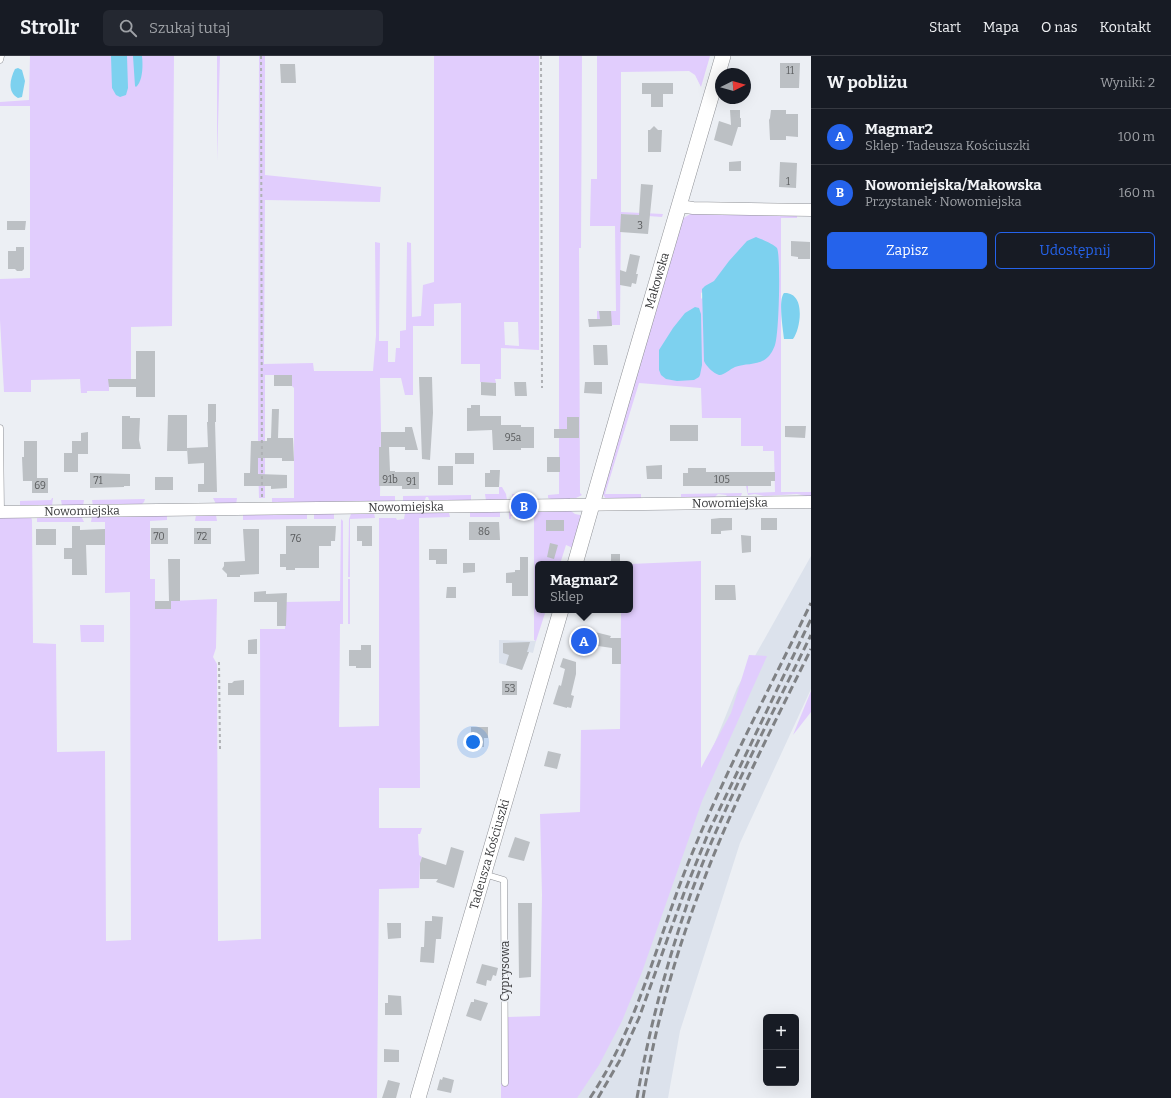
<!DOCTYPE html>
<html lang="pl">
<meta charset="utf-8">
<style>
body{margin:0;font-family:Bitter,serif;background:#242831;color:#f1f3f6}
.controls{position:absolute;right:12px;bottom:12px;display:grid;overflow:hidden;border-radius:6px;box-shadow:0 4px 16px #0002}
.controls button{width:36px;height:36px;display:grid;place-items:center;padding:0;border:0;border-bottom:1px solid #363941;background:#171b24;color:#f1f3f6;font:20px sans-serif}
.compass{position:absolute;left:715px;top:12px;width:36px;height:36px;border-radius:50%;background:#171b24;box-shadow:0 4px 16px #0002;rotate:85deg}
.you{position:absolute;left:473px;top:686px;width:14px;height:14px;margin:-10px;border:3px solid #fff;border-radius:50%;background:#1a73e8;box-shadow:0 0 0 6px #1a73e833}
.badge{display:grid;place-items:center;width:26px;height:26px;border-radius:50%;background:#2563eb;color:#fff;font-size:13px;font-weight:700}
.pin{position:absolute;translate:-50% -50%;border:2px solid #fff;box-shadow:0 1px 4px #0006}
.popup{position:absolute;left:535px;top:505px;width:98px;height:52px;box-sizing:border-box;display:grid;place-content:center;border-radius:6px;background:#171b24;filter:drop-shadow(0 1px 3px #0005);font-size:13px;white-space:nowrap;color:#9ea1a6}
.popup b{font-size:15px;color:#f1f3f6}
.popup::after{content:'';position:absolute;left:50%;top:100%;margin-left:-8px;border:8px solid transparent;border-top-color:#171b24}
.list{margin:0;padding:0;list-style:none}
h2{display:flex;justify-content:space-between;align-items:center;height:52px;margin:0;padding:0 16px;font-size:17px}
h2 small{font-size:13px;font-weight:400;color:#9ea1a6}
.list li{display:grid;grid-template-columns:26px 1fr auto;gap:12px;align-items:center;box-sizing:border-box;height:56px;padding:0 16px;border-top:1px solid #363941}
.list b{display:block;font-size:15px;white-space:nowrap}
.list p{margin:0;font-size:13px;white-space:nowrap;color:#9ea1a6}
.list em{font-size:13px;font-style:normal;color:#9ea1a6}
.actions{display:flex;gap:8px;padding:12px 16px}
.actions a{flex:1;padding:9px 0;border:1px solid #2563eb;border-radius:6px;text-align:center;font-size:14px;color:#2563eb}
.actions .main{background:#2563eb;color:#fff}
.icon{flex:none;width:22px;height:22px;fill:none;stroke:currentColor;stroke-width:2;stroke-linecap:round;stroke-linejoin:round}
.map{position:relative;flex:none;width:811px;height:1042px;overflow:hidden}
header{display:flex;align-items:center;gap:24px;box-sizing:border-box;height:56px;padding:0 20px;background:#171b24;border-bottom:1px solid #363941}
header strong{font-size:19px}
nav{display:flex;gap:22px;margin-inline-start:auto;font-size:14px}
.search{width:280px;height:36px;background:#242831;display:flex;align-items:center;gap:10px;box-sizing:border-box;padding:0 14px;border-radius:6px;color:#9ea1a6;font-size:15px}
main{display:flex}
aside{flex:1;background:#171b24}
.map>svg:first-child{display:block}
.built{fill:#dce2ec}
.green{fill:#e1cdfd;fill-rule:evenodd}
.water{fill:#7dd1ef}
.building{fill:#bcc0c4}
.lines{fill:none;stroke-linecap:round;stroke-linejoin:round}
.service-casing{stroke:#909297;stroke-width:7}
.minor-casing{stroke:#909297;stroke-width:13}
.tertiary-casing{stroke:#909297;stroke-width:16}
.path{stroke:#afb1b5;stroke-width:2;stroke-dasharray:3 3;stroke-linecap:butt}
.service{stroke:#fff;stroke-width:6}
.minor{stroke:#fff;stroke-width:12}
.tertiary{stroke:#fff;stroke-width:15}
.rail{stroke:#7f8184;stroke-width:3;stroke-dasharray:8 4;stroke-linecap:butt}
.labels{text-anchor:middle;stroke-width:3;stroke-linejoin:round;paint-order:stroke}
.number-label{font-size:10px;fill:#595b5d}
.street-label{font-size:12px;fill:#38393b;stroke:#eceff4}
</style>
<header>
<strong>Strollr</strong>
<div class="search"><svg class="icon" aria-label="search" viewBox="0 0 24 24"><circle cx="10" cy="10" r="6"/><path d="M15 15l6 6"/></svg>Szukaj tutaj</div>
<nav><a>Start</a><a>Mapa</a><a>O nas</a><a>Kontakt</a></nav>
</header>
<main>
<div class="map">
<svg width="811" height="1042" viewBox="0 0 811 1042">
<rect width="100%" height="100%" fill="#eceff4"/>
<path class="built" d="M811,500V633L740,787L680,975L668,1042H574L692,743L737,632Z
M499,584L536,585L533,597L529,596L522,614L499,607Z"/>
<path class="green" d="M30,0H174L172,270L131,271V323H109V335H87V337H81L80,323L31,324V336H4L0,264V223L30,222V50H0V46L29,44Z
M217,0H220L217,105Z
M259,0H265V119L381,131L380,146L265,144L264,308L313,307L314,315H373L376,279L375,186L380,187L379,285H388V306H395L396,292H400V275L406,274L407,186L411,187L412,261L421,260L423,229L434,226V0H539V294L501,292V323H495L496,327L480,326V308H461V247L434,248V270H413V339H405L401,322H380L381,374L380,440H395V447L272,448V442H294V332L292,330V319H265V442H259L258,408ZM504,266H518L519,290L505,289Z
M559,0H582L581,192H579L580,437L582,439L576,442H570V443L554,444L548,442V439L559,438Z
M597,0H710L701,31L695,19L689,15L621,16V156L663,158L662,161L621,158L620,269H611V255H600V263H597V255H616L615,170H590L591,123H597Z
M692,157L797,159V162H781V436H811V441L797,438L764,440L755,438L748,439L746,430H748V437L775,436L774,395H763V390H741V362H702L701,332L639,327L605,438H641V443H606L601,436L682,163ZM726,218L701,243V237Z
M499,431H502L506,438L507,444L486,445L485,438H499Z
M742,437L741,440C736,439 731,441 726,440L727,439L718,438L714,442H681V438Z
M512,438H532L534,442L532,444H523V440H517V446L512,444Z
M471,439V446H430L428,441H426L424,446H403V440Z
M52,442H53L52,450L20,449V445L51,444Z
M213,442H237L236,449L216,448Z
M145,443L144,446L141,449L93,450L92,444Z
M61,444H84L83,450H62Z
M571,455L575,458L580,459L581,460L573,492L566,489L560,508H538V554H546L536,585L534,584V460H511V463H509V456Z
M470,456H500V461H470Z
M374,457L375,462L350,463V521H348L349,463L351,458Z
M405,457H449L450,461L419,462L420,732H379V772H422L420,778H418L419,799L422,801L420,807L419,832L379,833L377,1042H0V461H31L32,464L33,587L56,588L57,696L105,695L106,885L131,884L130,536L105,537V466H91L92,460H167V464L150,465V523H155V553H171V545L217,543L216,592L213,601L217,608L218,885L261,883L260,573H285L286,546L340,545L341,463L343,465V568H340L339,671L379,670V462H396L397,464L404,463Z
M307,458V463L243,464V459Z
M314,458H334V463H314Z
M196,459H216L217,465H195Z
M81,460L84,466H37V461Z
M701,505V712L731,657L749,599L767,600L702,745L642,916L622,965L599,1009L577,1042H501V1027H506V961L540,960L542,839L540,758L580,756L581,674L620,673L621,554H630V508Z
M348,523H350V568H348Z
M80,569H104V586H81Z
M811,635V656L793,679Z"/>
<path class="water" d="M111,0H127L128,32L126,39L120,41L116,39L112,32Z
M133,0H142C143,9 143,25 136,31L135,30Z
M18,12L22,14L25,25L22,41L18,42C7,36 10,23 15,13Z
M756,181C761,183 774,188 777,192C781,200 779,279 775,289C774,292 771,298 769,300C760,310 746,307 735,311C730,313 723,320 719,319C713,317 706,310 704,305L702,233L705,230L714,225L729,205L747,185Z
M784,237C806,236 801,272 793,283H784C783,273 778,244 784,237Z
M695,251L699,252L701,258L702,309L700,319L699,321L694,324L677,325L666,323L661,319L659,314V294L673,272L685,257Z"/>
<path class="building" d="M780,7H800L799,32H780Z
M280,8H295L296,27H281Z
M642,27H673V38H663V51H651V38H642Z
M730,54H740V62H741V71H738L732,90L714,84L719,65L731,69Z
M771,54H786V58H798V81L786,80V84H770L769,64L770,62Z
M654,70L658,74H662L661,96H648V74H650Z
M741,105V115H729V106Z
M780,106L797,107L796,132L779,131Z
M641,128L653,129L648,178L620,176L621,158L639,159Z
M7,165H26L25,174H7Z
M791,185L810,186V203H798V201L791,200Z
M16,191H24V213L22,215H17L15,213H8V195H16Z
M630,198L640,200L636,218H638L636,228L632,227L631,231L620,229V214L626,216Z
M599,255H611L612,270L589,271L588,263H600Z
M593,289H607L608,309H594Z
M136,295H155V341H136V331H109L108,323H136Z
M274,319H292V330H274Z
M419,321H432L433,357L430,404L422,403Z
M481,326L496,327V340L481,339Z
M514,326H526L527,340H515Z
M585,326H602V338L584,337Z
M208,348H216V366H215L217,436H198V428H204V407L188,408L187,392V395H167L168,359H187V392L208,391L207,366H210H208Z
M471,349H480V360H501V369H521V371H534V392H521V394H493L492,374L467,375V352H471Z
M272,353H279L278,382H293L294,405H282V402H258V418L287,419V432L271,433V430H244V417H250L251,385H267V382H271Z
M122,360H130V362H140L139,384L141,393H122Z
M567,361H579V382H554V373H567Z
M670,369H698V385H670Z
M785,370H806L805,382L785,381Z
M405,371H412L418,394H405V391H389L390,415H395V416H419V433H402V430H379V391H381V376H405Z
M88,376V398H78V416H64V397H72V385H81V377Z
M24,385H37V422H48V437H32V425H23L22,401H24Z
M455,397H474V408H455Z
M547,401H560V416H547Z
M662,409V423H647L646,410Z
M438,410H453V429H438Z
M688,412H706V416H775V425H771V430H683V417H688Z
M490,414H500L499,431H485V417H490Z
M90,417L130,418V430H124V431L90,432Z
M155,421H173V434H155Z
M720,462H732V474L721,475V478H711V463Z
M761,462H777V474H761Z
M546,464H564V475H546Z
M469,466H499L500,484H469Z
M72,470H80V474L105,473V489H86L87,519H72V503H64V492H72Z
M286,470H336L335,485H331V490H319V512H295V514H286V511H280V498H286Z
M357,470H372V490H362V485H357Z
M151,472H168V488H151Z
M194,472H211V488H194Z
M36,473H56V489H36Z
M243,473H259V518L240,519V521H227V518L222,513L224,510V506L245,505Z
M741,479L751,480V496L742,497Z
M550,487L558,489L554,503L547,501Z
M429,493H447V508H436V504H429Z
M611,498H620V508H611Z
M520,501H528V540H512V527H506V517L515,516V514H520Z
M168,503H180V545H169Z
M463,507H475V516L463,517Z
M715,529H735L736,544H715Z
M447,531H456V542H446Z
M266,535V538L287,537L286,570H277V546H254V536Z
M155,545H171V553H155Z
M579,572L611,580L610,582H621V608H612V592L598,590L590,593L589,595L575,591Z
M257,583V598H248V584Z
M530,586L527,596H529L522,614L506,609L509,599L503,597V587Z
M361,589H371V612H356V610H349V594H361Z
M563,602L576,606V618L571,639L574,640L571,652L567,651V652L553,648L559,629L561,630L565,613L560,611Z
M244,624V639H228V627H232L234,625Z
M502,625H517V639H502Z
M471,671H488V682H484V691L468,690V681H471Z
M548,695L561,698L557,713L544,710Z
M515,781L530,786L524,805L508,801Z
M451,791L464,795L454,832L436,826L438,823H420V807L422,801L446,809Z
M518,847H532L531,921L519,922Z
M432,860L443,861L441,883H436L434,907L420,906L421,891H424L425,865H432Z
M387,867H401V882L388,883Z
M482,908L498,912L496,920L493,919L491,925L487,924L486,930L476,927Z
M388,939L401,940L402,959H385V947H388Z
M474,943L488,947L481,965L466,960L471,946H474Z
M384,993L399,994V1006H384Z
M443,1021L454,1024L451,1037L437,1034L440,1023L442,1024Z
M388,1024L400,1027L396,1042H382Z"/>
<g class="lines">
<g class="service-casing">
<path id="service" d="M0,4L1,0
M0,372L1,456
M484,818L504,824L505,1027"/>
</g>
<g class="minor-casing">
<g id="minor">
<path d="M679,150L693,152L811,154"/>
<path id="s1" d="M0,456L811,446"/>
</g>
</g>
<g class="tertiary-casing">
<g id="tertiary">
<path id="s2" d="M575,508L622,344L723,0"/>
<path id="s3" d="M418,1042L561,554"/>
</g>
</g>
<path class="path" d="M261,0L262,443
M541,0L542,332
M219,606L220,693"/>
<use href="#service" class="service"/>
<use href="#minor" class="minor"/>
<use href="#tertiary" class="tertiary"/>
<path class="rail" d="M590,1042C637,972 656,888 687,810C723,720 769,634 811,547
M598,1042L620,1004L639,962L684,837L710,773L811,563
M637,1042C649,973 667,906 690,840C723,750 769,665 811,579
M643,1042C656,966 677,892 705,821C735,743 774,668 811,593"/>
</g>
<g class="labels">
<g class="number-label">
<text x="790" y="18">11</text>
<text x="788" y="129">1</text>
<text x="640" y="173">3</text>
<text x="513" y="385">95a</text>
<text x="390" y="427">91b</text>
<text x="722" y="427">105</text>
<text x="98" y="428">71</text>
<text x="411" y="429">91</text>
<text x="40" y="433">69</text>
<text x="484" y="479">86</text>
<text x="159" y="484">70</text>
<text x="202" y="484">72</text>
<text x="296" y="486">76</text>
<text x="510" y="636">53</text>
</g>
<g class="street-label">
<text dy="4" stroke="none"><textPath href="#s2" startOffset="295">Makowska</textPath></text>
<text dy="4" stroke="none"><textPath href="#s1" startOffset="730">Nowomiejska</textPath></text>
<text dy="4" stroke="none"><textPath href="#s1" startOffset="406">Nowomiejska</textPath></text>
<text dy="4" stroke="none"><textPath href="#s1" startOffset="82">Nowomiejska</textPath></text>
<text dy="4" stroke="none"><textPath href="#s3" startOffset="254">Tadeusza Kościuszki</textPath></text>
<text transform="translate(505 915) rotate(-90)" y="4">Cyprysowa</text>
</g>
</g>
</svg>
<div class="controls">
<button>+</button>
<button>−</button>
</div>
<svg class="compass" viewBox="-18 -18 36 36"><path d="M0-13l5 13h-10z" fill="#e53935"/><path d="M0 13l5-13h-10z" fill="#9ea1a6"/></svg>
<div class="you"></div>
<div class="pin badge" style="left:584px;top:585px">A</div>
<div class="popup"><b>Magmar2</b>Sklep</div>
<div class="pin badge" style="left:524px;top:450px">B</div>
</div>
<aside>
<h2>W pobliżu<small>Wyniki: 2</small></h2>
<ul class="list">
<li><span class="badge">A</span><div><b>Magmar2</b><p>Sklep · Tadeusza Kościuszki</p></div><em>100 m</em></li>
<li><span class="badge">B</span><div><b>Nowomiejska/Makowska</b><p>Przystanek · Nowomiejska</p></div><em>160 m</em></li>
</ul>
<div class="actions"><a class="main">Zapisz</a><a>Udostępnij</a></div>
</aside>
</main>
